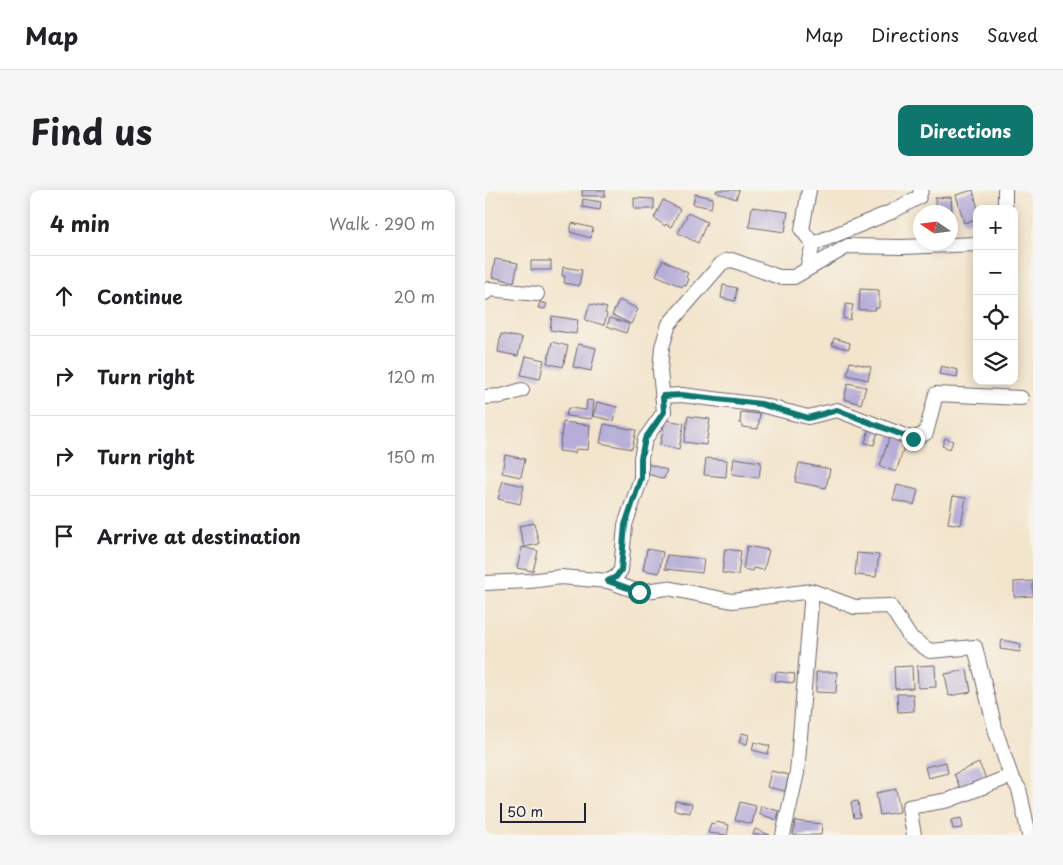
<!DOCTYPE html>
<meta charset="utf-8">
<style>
body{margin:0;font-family:"Playpen Sans",sans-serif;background:#f6f6f6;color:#202124}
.controls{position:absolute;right:15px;top:15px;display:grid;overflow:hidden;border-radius:10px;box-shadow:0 2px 12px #0003}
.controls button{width:45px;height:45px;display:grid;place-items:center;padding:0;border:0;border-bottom:1px solid #e0e0e0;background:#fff;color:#202124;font:25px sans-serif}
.compass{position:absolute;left:428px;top:15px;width:45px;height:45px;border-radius:50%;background:#fff;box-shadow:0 2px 12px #0003;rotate:283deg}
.scale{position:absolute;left:15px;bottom:12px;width:86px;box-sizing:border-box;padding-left:5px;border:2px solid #22223b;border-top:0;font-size:14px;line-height:18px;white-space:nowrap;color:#22223b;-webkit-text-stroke:4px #f7f3e8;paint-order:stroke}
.stop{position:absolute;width:15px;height:15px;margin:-11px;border:4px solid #0f766e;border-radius:50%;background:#fff}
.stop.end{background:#0f766e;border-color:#fff;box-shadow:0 1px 5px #0008}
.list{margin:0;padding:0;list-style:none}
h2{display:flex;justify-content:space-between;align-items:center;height:65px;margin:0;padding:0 20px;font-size:21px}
h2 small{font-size:16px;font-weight:400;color:#757577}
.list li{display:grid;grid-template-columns:32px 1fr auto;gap:15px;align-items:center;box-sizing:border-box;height:80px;padding:0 20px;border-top:1px solid #e0e0e0}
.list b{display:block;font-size:19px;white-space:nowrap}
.list em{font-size:16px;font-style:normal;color:#757577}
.icon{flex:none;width:28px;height:28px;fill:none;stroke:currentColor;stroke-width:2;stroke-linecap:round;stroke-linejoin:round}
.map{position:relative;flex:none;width:548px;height:645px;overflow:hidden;border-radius:10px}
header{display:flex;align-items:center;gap:30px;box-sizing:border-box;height:70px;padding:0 25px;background:#fff;border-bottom:1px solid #e0e0e0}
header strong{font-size:24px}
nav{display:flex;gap:28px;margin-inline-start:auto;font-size:18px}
.intro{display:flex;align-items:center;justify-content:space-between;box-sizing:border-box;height:120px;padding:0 30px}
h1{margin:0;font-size:35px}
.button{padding:12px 22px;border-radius:10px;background:#0f766e;color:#fff;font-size:18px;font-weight:700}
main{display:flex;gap:30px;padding:0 30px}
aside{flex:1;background:#fff;border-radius:10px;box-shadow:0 2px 12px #0003}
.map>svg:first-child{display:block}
.building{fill:#b6add8}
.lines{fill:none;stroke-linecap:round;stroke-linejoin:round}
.minor-casing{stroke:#6b666e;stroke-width:16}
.minor{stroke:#fff;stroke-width:14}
.route{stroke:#0f766e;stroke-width:6}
</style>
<header>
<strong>Map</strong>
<nav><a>Map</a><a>Directions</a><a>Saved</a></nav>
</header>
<div class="intro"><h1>Find us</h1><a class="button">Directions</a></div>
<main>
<aside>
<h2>4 min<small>Walk · 290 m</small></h2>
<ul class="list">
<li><svg class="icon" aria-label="ahead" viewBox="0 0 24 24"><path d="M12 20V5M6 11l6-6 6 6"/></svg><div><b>Continue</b></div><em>20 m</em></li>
<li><svg class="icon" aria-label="right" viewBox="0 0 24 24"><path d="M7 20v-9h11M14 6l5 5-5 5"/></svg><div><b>Turn right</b></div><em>120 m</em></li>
<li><svg class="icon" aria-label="right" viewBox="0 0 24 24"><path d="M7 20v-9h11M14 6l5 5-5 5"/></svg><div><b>Turn right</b></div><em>150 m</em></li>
<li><svg class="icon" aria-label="arrive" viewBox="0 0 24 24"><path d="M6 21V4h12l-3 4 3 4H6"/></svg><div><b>Arrive at destination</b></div></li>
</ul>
</aside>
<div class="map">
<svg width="548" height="645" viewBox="0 0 548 645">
<rect width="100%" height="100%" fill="#f7f3e8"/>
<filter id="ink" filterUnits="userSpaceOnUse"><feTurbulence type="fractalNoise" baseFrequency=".02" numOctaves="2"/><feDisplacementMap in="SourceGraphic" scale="10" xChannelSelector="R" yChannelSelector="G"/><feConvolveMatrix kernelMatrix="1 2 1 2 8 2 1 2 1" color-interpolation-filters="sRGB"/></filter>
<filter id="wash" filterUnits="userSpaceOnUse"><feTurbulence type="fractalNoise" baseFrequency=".0096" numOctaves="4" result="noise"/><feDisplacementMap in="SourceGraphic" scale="20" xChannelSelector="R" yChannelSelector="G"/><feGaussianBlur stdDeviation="1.12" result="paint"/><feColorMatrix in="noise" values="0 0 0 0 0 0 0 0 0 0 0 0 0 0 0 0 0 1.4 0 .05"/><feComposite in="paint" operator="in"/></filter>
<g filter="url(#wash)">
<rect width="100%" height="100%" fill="#f3e4cc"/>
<g id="blocks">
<path class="building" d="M97,0H120V6H97Z
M232,0H254L251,9L231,2Z
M488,0L493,19H492V29L479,33L471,5Z
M210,4L228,8L226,18L208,14Z
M466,7L467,21L451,22L450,8Z
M149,8L169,9V19H149Z
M98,9L116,12L115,20L97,17Z
M178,10L195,19L186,37L181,34L180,36L169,28Z
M267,17L303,22L300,42L264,37Z
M203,23L222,32L213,53L193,43Z
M87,33L108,38L106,48L85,42Z
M10,69L33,73L29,92L7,87Z
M178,70L203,83L201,87L204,89L201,96L198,95L197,97L171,85Z
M46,71H66V80H46Z
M78,77L97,80L94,96L79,93L80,86H77Z
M238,95L252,98L250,111L236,108Z
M375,99L394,100V118H390V120H374Z
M134,110L153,119L146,134L127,125Z
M55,112L62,114L60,119L53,118Z
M105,114L122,118L120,123L122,124L119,135L100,130Z
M361,114L368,115L365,130L358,128Z
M67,126L93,130L91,144L65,140Z
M125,128L144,134L141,143L122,136Z
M16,144L37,148L33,166L13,162Z
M349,148L365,153L364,159L347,155Z
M67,152L83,156L78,177L62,173Z
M93,154L111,158L106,181L88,177Z
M41,166L59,170L55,189L36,185Z
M365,172L386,177L383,190L362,185Z
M456,176L473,180L472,187L454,184Z
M363,193L381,197L376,214L359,209Z
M102,210L109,211L107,229L81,226L83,218L101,220Z
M112,212L132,217L129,231L108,226Z
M256,222L275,224L273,239L257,237V234L255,233Z
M203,226L225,229L221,255L199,252Z
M180,230L199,233L194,259L175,255Z
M78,232L105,235L103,260L91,259L90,263L74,261Z
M119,234L151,240L147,259L115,253Z
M385,235L394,237L389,255L380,253Z
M405,245L421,251L411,282L395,276Z
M460,248L468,251L465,259L457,256Z
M20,265L40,269L36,287L17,283Z
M221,268L242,270L241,287L219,285Z
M249,268L276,272L274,288L247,284Z
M314,273L345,279L341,298L310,292Z
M163,274L182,280L179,289L160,283Z
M18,291L39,296L35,314L13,309Z
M412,295L433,300L429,315L408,310Z
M468,306L481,308L476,335L463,333Z
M49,333L54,354L39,357L34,336Z
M262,356L284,360L279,380L268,378L267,381L258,379Z
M37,357L53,361L48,381L32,378Z
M162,359L178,362L174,383L158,380Z
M240,359L256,361L253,385L237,383Z
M372,363L394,365L391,387L370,385Z
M182,365L219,369L217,383L180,379Z
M548,391V406L529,407V392Z
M517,450L536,454L535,462L515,459Z
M450,475L451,497L433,498L432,476Z
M427,476L428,498L410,499L409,477Z
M482,480L486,502L464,506L460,484Z
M291,482L310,484L309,493L290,491Z
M331,482H352L351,503L331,502Z
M412,504H428L429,521L413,522Z
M257,543L264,545L262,554L254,552Z
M269,552L285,556L283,564L267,560Z
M461,572L463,583L443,588L440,577Z
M494,573L502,591L477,602L469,584Z
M286,581L304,585L300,601L282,597Z
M411,599L415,622L395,625L391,603Z
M190,611L207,614L205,623L189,620Z
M373,611L375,627L369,628L366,612Z
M255,612L271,616L267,634L250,630Z
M276,616L294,621L292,630L274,624Z
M476,628L478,638L468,639L466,630Z
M310,631L337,634L336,645H308Z
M231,632L244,635L242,645L223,643L226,633L230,634Z
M270,639L285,645H268Z"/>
</g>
</g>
<g filter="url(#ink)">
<use href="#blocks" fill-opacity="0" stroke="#6b666e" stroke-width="1"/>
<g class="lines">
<g class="minor-casing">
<path id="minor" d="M324,0L317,40L328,54
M520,0V19
M322,79L328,54L406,22L434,7L436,0
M0,103L4,99L52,104
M177,206L197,205L276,215L323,227L352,220L428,249L441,243L451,204L536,208
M0,207L17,206L37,200
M123,391L154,402L182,398L247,411L327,401L370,417L405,416L425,447L445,461L490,457L511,542L526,586L534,599L544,645
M0,393L44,391L76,387L123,391L131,387L136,380L140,335L156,288V268L160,249L179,222L175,181L177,157L184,134L236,74L241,71L247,70L294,87H309L363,56L417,57L492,54
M298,645L312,583L327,401
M429,645L424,617L464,610L526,586"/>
</g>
<use href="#minor" class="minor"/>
</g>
</g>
<g class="lines" filter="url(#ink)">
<path class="route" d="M154,402L123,391L131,387L136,380L140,335L156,288V268L160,249L179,222L178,206L197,205L276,214L323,228L352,220L428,249"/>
</g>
</svg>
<div class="controls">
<button>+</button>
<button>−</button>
<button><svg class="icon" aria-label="locate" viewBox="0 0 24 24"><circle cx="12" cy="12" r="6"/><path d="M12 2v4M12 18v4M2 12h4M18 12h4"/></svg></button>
<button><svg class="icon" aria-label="layers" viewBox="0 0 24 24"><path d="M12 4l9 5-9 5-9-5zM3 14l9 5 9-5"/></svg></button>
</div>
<svg class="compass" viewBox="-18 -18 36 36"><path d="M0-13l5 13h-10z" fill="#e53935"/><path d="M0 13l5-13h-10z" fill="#757577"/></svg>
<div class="scale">50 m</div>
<div class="stop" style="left:154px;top:402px"></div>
<div class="stop end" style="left:428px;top:249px"></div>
</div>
</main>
